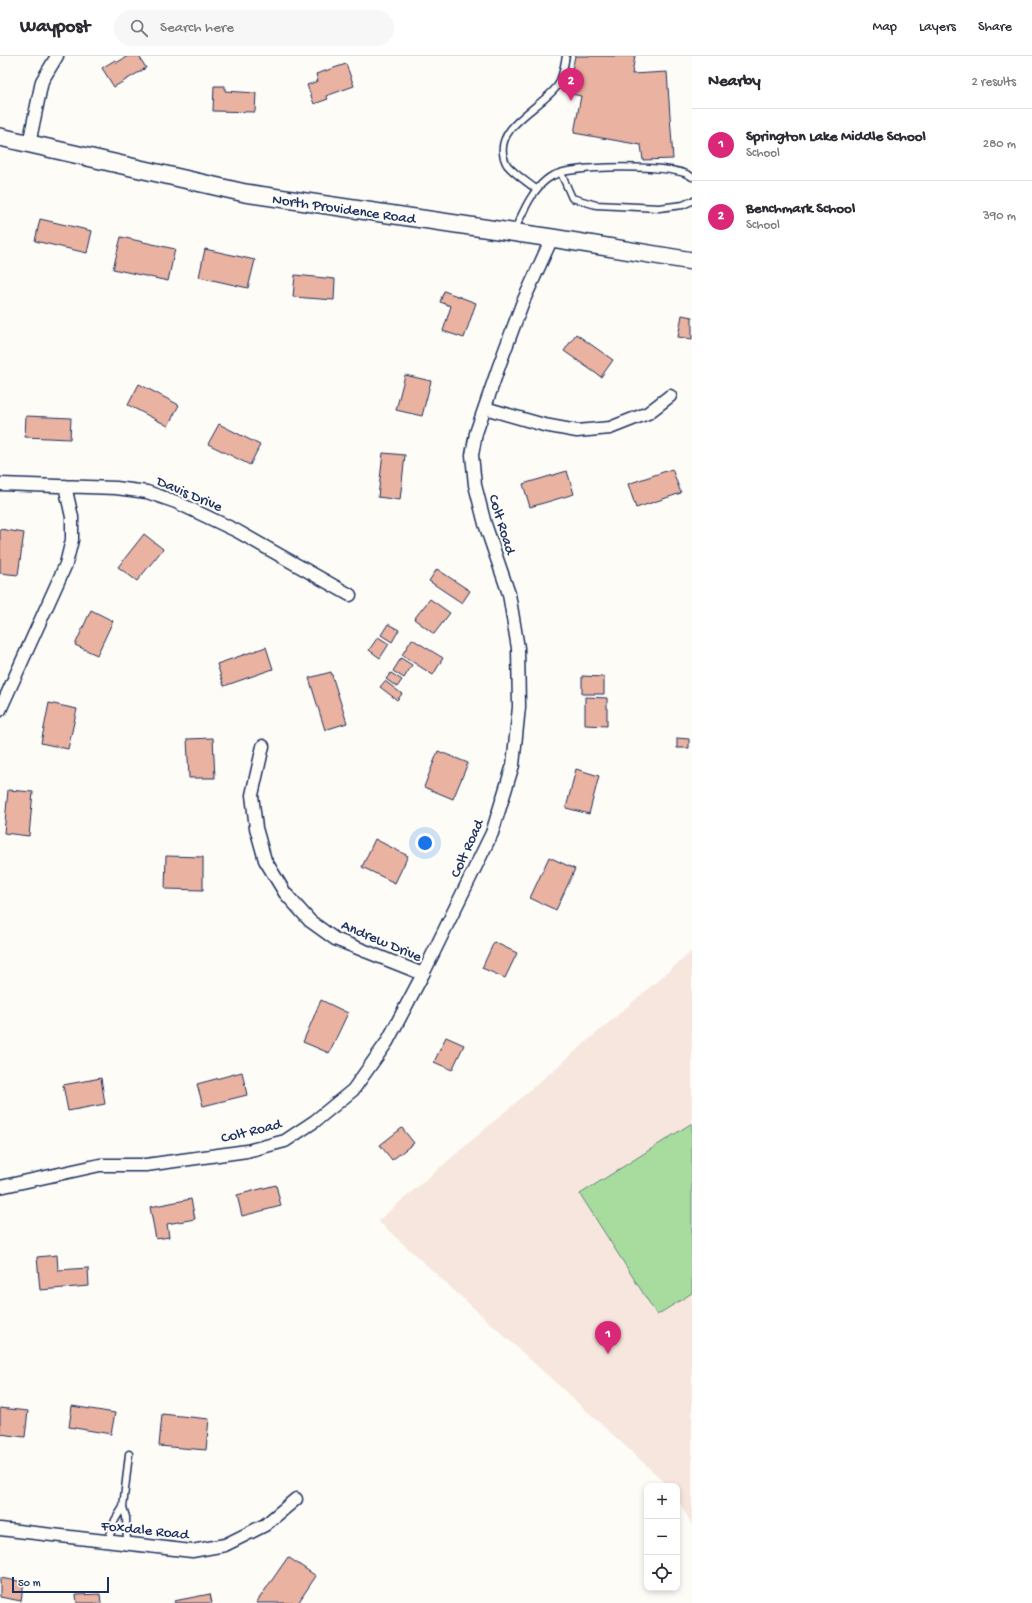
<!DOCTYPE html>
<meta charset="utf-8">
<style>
body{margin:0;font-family:"Gochi Hand",sans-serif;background:#f7f7f7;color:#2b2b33}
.controls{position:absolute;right:12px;bottom:12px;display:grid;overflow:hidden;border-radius:8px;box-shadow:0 2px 6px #0003}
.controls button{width:36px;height:36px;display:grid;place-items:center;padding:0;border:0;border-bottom:1px solid #e1e1e2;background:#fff;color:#2b2b33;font:20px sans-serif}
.scale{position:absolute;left:12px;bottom:10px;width:97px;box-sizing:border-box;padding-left:4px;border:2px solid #1b2f5e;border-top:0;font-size:11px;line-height:14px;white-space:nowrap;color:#1b2f5e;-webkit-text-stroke:3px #fdfcf7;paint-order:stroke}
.you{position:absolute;left:425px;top:787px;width:14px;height:14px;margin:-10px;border:3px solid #fff;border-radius:50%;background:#1a73e8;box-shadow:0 0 0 6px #1a73e833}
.badge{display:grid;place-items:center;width:26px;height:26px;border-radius:50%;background:#db2777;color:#fff;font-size:13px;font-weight:700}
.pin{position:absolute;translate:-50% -33px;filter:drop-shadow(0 1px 2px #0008)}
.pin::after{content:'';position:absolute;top:21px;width:14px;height:12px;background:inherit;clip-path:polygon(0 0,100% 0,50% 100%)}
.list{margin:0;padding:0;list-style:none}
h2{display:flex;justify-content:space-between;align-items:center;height:52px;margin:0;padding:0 16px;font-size:17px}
h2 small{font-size:13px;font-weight:400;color:#7c7c81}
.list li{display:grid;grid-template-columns:26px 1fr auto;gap:12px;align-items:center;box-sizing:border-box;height:72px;padding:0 16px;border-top:1px solid #e1e1e2}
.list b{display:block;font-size:15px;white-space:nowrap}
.list p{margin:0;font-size:13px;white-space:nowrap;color:#7c7c81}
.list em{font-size:13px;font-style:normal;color:#7c7c81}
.icon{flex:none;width:22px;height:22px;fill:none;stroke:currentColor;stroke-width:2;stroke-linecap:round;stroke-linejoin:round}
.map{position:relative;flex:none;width:692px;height:1547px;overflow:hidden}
header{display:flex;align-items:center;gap:24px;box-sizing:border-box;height:56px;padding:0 20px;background:#fff;border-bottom:1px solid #e1e1e2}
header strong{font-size:19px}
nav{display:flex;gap:22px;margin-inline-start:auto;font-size:14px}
.search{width:280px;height:36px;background:#f7f7f7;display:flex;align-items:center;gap:10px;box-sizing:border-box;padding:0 14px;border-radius:22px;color:#7c7c81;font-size:15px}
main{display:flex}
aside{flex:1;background:#fff}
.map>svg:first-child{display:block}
.built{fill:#f7e6dd}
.pitch{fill:#a8dc9e;stroke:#62867e}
.building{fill:#eab2a0;stroke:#1b2f5e}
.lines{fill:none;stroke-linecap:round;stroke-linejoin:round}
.lane-casing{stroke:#1b2f5e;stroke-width:9}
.street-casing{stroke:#1b2f5e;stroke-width:15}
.secondary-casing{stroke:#1b2f5e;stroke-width:20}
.lane{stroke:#fdfcf7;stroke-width:6}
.street{stroke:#fdfcf7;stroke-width:12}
.secondary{stroke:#fdfcf7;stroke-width:17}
.labels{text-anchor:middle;stroke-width:4;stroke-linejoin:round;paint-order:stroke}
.street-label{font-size:15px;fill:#1b2f5e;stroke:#fdfcf7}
</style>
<header>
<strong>Waypost</strong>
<div class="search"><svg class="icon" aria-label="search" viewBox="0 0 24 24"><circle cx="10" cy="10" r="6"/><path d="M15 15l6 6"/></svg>Search here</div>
<nav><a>Map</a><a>Layers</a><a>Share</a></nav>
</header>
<main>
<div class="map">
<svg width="692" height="1547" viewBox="0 0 692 1547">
<rect width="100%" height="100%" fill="#fdfcf7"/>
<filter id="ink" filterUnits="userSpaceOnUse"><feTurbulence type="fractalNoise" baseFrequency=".025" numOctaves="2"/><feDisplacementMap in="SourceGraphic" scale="8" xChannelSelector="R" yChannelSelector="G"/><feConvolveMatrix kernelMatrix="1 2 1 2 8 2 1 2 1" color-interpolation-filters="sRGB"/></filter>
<g filter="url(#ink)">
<path class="built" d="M692,895V1469L677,1442V1430H669L378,1165Z"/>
<path class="pitch" d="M692,1067V1237L657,1259L580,1138Z"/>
<path class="building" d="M128,0H139L146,12L114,31L102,12L115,4L116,7Z
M575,0H635L632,18L667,16L673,103L643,104L641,89L574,77L581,40L567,37Z
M346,8L354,30L326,40L328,43L314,48L307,29L318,25L316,18Z
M214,30H225V35L256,37L255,56L213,55Z
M40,163L92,175L87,197L35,185Z
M121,181L175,193L168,225L113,213Z
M205,193L255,204L248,232L199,221Z
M295,219L335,223L334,244L293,241Z
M444,235L476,247L464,282L443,275L451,250L440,246Z
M682,259L692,261V283L678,281Z
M576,278L613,304L601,321L564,295Z
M405,319L431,325L422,360L396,354Z
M139,328L179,349L168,370L128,349Z
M26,360L71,362L70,383L25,381Z
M219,368L260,389L250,409L208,388Z
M383,397L405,399L400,444L378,441Z
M672,413L681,437L636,452L628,428Z
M567,415L574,438L530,451L523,428Z
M0,473L24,477L18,519L0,517Z
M144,478L163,493L137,525L118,511Z
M437,513L470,535L462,547L429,525Z
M430,543L450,557L434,578L414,563Z
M91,554L113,565L97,599L75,589Z
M388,568L399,574L392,586L381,579Z
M378,581L389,588L380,602L369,594Z
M412,583L443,602L433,619L402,599Z
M266,591L273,613L224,630L217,608Z
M401,602L412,609L404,622L393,615Z
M331,616L347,667L325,674L309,622Z
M391,617L402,624L397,631L386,623Z
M582,620L604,621V638H582Z
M385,625L402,638L397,644L380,631Z
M585,641L607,642V670L585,669Z
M49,647L77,653L68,693L41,687Z
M213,682L215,722H189L187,683Z
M677,682L689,683V692H677Z
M438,695L468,707L453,743L424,731Z
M576,713L599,720L589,758L566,752Z
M8,734L33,736L29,780L4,777Z
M375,783L408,800L395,827L362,811Z
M166,800L203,801V834L165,833Z
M549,801L575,813L556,854L530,842Z
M494,886L517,897L505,922L482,912Z
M321,944L348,957L329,997L303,986Z
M446,981L464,989L452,1014L434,1006Z
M242,1016L247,1039L203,1050L197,1028Z
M101,1022L105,1048L68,1055L63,1029Z
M402,1072L414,1087L392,1104L380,1089Z
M276,1129L281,1150L242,1160L237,1139Z
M191,1143L195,1163L167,1168L169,1181L156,1183L150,1151Z
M57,1199L58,1214L88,1212L89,1230L40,1234L37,1201Z
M72,1350L115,1357L111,1378L69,1371Z
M0,1352L28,1355L25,1381L0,1378Z
M162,1358L209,1363L206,1394L159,1390Z
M288,1501L316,1520L298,1547H256Z
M0,1522L24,1526L21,1545L0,1541Z
M100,1538L101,1547H77L76,1539Z
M210,1538L212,1547H175L174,1545Z"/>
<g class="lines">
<g class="lane-casing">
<path id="lane" d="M561,117L572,142L596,149L659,152L683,149L692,145
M536,133C527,126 516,119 508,110C506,108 505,105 504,102C494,70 543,51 558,29C563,21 564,9 566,0
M514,175C523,157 530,137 546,124C553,118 566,115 575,114C597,111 676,108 692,121
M108,1485L115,1464L123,1451
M127,1487L126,1461L123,1451L129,1398"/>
</g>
<g class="street-casing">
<path id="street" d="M29,88L42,25L57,0
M485,352L544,369L577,375L610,372L648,357L670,340
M0,428L116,432L147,436L176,446L237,475L350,539
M0,654L66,508L72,484V461L65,430
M263,690L252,739L256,772L265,804L285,837L310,865L335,883L423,918
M0,1131L100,1109H146L247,1095L285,1085L315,1065L353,1034L387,986L423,918L492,777L513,709L519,651L518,592L509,538L485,468L475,429L472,399L476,377L499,310L522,248L552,182
M0,1473L192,1495L225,1489L265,1469L296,1443"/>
</g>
<g class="secondary-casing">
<path id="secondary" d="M0,81L245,137L552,182L692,205"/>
</g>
<use href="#lane" class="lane"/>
<use href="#street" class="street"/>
<use href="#secondary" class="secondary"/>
</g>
</g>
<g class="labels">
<g class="street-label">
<text transform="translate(344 152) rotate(8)" y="5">North Providence Road</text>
<text transform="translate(190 437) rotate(23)" y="5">Davis Drive</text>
<text transform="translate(503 468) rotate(73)" y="5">Colt Road</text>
<text transform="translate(466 792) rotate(-66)" y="5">Colt Road</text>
<text transform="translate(382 884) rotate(23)" y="5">Andrew Drive</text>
<text transform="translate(251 1074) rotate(-14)" y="5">Colt Road</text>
<text transform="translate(145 1473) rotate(6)" y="5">Foxdale Road</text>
</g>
</g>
</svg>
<div class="controls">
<button>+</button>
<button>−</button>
<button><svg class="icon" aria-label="locate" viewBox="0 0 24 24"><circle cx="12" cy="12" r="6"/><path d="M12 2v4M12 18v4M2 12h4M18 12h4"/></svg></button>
</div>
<div class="scale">50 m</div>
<div class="you"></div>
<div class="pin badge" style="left:608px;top:1298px">1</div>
<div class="pin badge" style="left:571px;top:45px">2</div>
</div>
<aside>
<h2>Nearby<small>2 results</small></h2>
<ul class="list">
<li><span class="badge">1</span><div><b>Springton Lake Middle School</b><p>School</p></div><em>280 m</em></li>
<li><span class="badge">2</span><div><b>Benchmark School</b><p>School</p></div><em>390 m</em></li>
</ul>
</aside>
</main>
